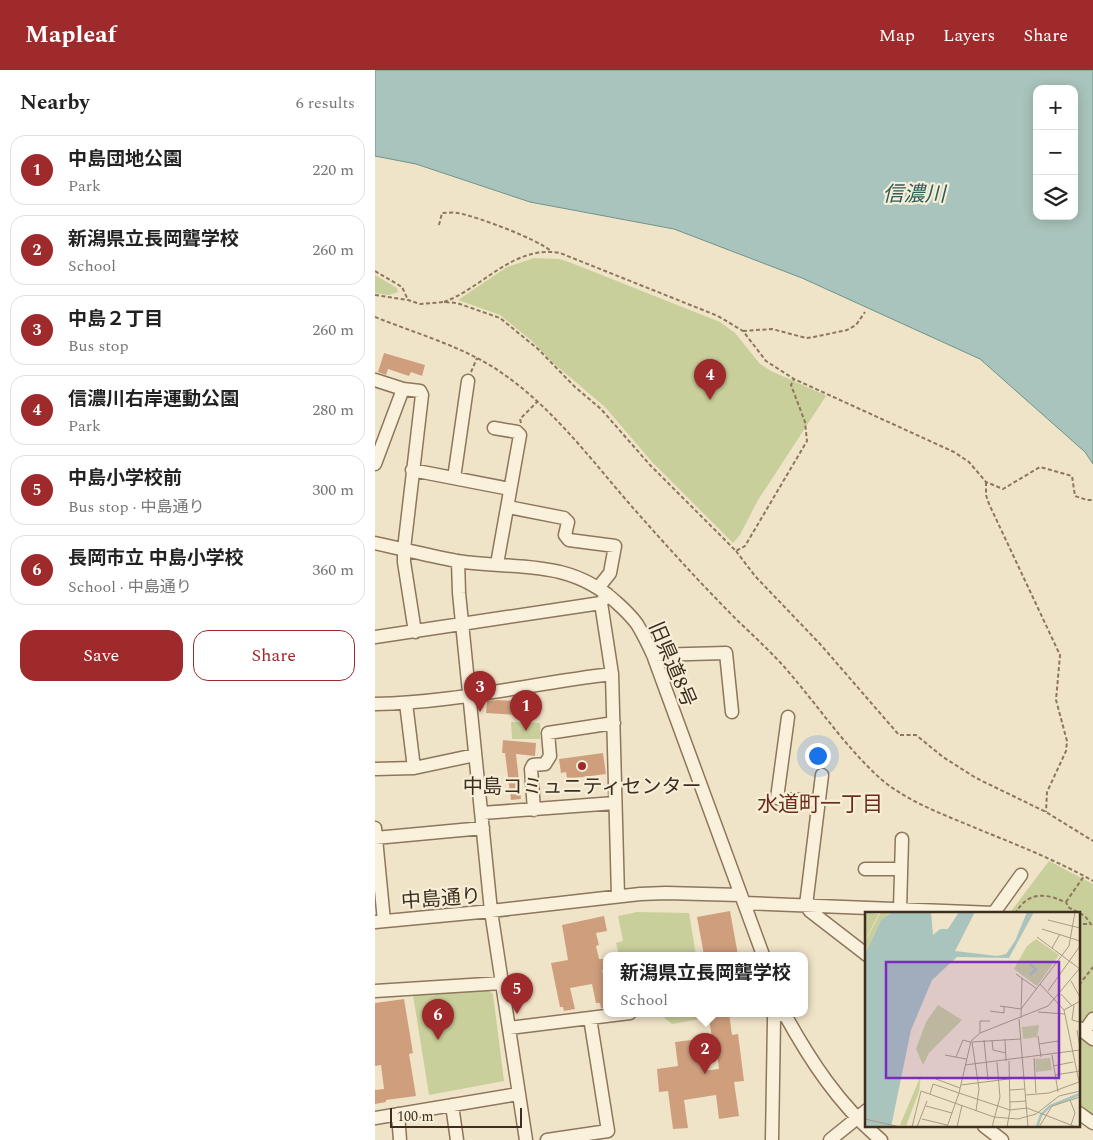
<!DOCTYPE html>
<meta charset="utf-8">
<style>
body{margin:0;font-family:Spectral,"Noto Sans JP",serif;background:#f6f6f6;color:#222}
.controls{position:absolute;right:15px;top:15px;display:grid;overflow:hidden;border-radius:10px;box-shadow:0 2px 12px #0003}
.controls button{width:45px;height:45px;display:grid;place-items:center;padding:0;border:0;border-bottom:1px solid #e0e0e0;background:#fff;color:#222;font:25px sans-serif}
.scale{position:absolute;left:15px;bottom:12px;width:132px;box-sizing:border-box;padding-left:5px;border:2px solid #3d2e20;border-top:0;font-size:14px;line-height:18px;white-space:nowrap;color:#3d2e20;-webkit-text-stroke:4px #f7eed8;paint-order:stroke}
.you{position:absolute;left:442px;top:685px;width:18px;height:18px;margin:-12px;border:4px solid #fff;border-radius:50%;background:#1a73e8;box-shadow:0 0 0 8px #1a73e833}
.badge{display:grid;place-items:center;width:32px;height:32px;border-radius:50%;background:#9e2a2b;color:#fff;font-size:16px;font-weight:700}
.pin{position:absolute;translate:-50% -41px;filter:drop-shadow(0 1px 2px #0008)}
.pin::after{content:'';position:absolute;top:26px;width:18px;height:15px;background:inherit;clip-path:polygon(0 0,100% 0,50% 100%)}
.popup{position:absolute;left:228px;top:882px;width:205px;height:65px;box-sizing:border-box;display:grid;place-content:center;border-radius:10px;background:#fff;filter:drop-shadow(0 1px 4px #0005);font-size:16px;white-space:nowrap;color:#767676}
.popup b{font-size:19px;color:#222}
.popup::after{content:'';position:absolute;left:50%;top:100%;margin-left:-10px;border:10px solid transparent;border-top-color:#fff}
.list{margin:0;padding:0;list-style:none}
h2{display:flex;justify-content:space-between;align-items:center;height:65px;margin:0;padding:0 20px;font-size:21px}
h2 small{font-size:16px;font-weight:400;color:#767676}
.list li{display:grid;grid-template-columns:32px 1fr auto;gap:15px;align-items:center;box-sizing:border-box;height:70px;margin:0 10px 10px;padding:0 10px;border:1px solid #e0e0e0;border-radius:15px}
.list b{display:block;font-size:19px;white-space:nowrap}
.list p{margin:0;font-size:16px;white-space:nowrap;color:#767676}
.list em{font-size:16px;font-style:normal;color:#767676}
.actions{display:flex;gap:10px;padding:15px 20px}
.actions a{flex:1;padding:11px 0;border:1px solid #9e2a2b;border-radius:15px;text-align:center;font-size:18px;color:#9e2a2b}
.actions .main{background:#9e2a2b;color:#fff}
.icon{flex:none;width:28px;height:28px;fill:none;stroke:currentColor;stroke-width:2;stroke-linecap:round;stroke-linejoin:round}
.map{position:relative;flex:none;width:718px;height:1070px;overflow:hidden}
header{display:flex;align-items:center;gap:30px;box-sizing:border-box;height:70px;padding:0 25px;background:#9e2a2b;color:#fff}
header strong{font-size:24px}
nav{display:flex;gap:28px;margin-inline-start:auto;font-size:18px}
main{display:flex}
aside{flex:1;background:#fff}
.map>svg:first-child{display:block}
.green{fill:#c9cf9b}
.water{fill:#a9c4bc;stroke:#6f938a;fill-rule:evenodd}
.building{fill:#cf9f7d}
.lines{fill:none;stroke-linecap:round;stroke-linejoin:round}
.minor-casing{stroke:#8d765c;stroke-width:15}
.path{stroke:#8d765c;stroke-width:2;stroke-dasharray:4 2.5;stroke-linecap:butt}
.minor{stroke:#faf1dc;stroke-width:12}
.poi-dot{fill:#9e2a2b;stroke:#f7eed8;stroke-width:2}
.labels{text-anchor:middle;stroke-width:4.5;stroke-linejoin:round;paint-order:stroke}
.street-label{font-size:20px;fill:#3d2e20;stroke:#f7eed8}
.poi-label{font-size:20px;fill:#3d2e20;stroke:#f7eed8}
.water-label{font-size:21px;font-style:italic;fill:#2f5d5a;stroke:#f7eed8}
.neighbourhood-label{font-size:21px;fill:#6b2e1e;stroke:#f7eed8}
.inset-river{fill:none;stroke:#a9c4bc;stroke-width:2.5}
.inset-road{fill:none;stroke:#a89b85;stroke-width:1}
.view{fill:#7b2cbf;fill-opacity:0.15;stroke:#7b2cbf;stroke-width:2.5}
.inset-edge{fill:none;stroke:#3d2e20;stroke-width:2.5}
</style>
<header>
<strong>Mapleaf</strong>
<nav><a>Map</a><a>Layers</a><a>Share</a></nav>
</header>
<main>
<aside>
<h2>Nearby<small>6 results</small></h2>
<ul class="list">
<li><span class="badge">1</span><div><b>中島団地公園</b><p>Park</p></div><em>220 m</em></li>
<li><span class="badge">2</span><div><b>新潟県立長岡聾学校</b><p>School</p></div><em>260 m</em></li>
<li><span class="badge">3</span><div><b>中島２丁目</b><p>Bus stop</p></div><em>260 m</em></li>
<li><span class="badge">4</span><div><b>信濃川右岸運動公園</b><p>Park</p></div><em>280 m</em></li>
<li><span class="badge">5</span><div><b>中島小学校前</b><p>Bus stop · 中島通り</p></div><em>300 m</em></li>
<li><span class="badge">6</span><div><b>長岡市立 中島小学校</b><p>School · 中島通り</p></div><em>360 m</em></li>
</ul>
<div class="actions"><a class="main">Save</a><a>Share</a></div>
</aside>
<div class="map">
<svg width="718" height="1070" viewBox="0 0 718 1070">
<rect width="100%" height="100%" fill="#f0e4c8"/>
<path class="green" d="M159,188L184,189L194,192L345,252L360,263L385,294L396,301L450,325L451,326L383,430L365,465L358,473L277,392L230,337L177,292L157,271L125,245L83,230L132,197Z
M0,205L22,218L23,222L14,225L0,223Z
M136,652L165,653V669H137Z
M674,791L718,814V1044L704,1034V844H634Z
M262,842L314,843L321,885H244L241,873L248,871L243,846Z
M110,918L118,924L129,1011L54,1025L38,925Z
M283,943H330L331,948L297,954Z"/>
<path class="water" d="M0,0H718V394L710,382L605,289L427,208L299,159L155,132L41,94L0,86ZM662,19H699V146H662Z"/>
<path class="building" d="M9,283L50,295L47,306L36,302L34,306L13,299L11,305L3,302Z
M122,630L160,632L159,646L111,643L112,631Z
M128,670L161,673L160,686L141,684L146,729L136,730L130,683H127Z
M228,683L231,704L192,709L191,702L186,703L184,689Z
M355,841L363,885H329L322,847Z
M229,846L232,861L221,863L224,875L221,876L224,889H228L231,900H227L231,919V938H226L225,933H221L217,914L195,918L200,939L189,941L188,937H185L176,893L193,890L187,855Z
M29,929L38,983L34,984L41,1026L11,1030V1032L0,1034V1020L9,1019L6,995L0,996V933Z
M333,943H354L357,965L363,964L369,1011L359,1012L364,1046L344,1049L341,1025L309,1030L313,1058L298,1059L293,1021L284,1022L282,999L303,996L300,972L324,969L328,1001L344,999L340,968H337Z"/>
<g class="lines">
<g class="minor-casing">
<path id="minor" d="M0,310L28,319L45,321L47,325L29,479V492L40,562
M119,358L142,362L145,365L122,494
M0,394L28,319
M37,400L135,419
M79,408L93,311
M133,437L189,448L193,452L190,465L194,470L240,476L235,503L223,518
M0,473C27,479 55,486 82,491C141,500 193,488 241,532C249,539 256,546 262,554C268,564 273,574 278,585L388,885
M83,491L84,523L116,841L151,1070
M232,524L226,533L237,604L243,826
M0,567L226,533
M278,585L351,583L357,642
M31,633L39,698
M0,634C79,633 158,613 237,604
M413,647L402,728L443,731
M0,699L39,698L100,685
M447,705L431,835L435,841L492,885
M159,740L156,699L158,695L170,694L175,686L173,663L239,653
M107,743L240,733
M0,758L9,851
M0,768L108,758
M490,799H525
M369,833L619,843
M525,839L527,769
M618,844L646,805
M0,852L116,841L265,824L291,823L365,825
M0,921L127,913
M409,943C435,990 464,1035 506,1070
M134,958L255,943
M704,958L718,969
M709,962L718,949
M77,1035L82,1070
M704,1043L718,1053
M23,1044L25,1070
M0,1048L143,1024
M609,1056L627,1070
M172,1070L233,1061L215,948
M397,1070L399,949L405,943
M455,1070L492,1040"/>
</g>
<path class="path" d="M64,155L67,143C72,143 78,142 83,143C103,147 160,168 176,181
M0,201L27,217L33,230
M0,225L33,230L45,234L69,232L82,233L125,248L163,279L200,317L226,339L275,395L361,481L370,476L432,371L430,352L416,315L419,309
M69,232C109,217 138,175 185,183L343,246L368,261L391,291L419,309L579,382L594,392L611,412L628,419L665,397L697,406L700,426L712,430H718
M0,247C40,263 89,277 124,301C182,340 221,397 267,448C298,483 330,518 363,551C380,567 397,583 412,600C444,637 471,678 507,710C535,733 570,745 603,759C642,775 681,790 718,811
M368,261L397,259L431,268L439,267L472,260L481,255L490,242
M96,302L102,288
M146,353L145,349L163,331
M611,412V425L614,434L685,585L681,630L692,671L691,681L672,722L671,742
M361,481L380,506L446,575L524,665H541L568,687L601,708L671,742L718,771
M691,832L709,806
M640,844C648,829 660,823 676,827C682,828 686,831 691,832L693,837L710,846L718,857
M708,854H715
M704,915L718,897"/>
<use href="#minor" class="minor"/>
</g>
<circle class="poi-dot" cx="207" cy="696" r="5"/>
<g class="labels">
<g class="street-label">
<text transform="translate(298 594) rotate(67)" y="7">旧県道8号</text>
<text transform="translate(66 828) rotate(-4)" y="7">中島通り</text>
</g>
<g class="poi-label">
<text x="207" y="723">中島コミュニティセンター</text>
</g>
<g class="water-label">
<text x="539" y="131">信濃川</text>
</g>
<g class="neighbourhood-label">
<text x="445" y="741">水道町一丁目</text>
</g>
</g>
<g transform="translate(490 842)">
<rect width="215" height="215" fill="#f0e4c8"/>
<path d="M0,0L14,2L0,28ZM16,0H27L16,8L0,42V29ZM171,27L194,43L172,74L149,57L162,34ZM73,93L97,108L64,141L58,153L51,137L61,110ZM174,113L172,125L158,127L157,115ZM185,146L187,158L171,160L170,147ZM56,163L54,180L41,214L35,213Z" fill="#c9cf9b"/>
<path d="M27,0H66L68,23L75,17H83L94,0H110L90,39L132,44L141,42L150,29L162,0H169L144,46L92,45L67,68L46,118L26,215H0V42L16,8Z" fill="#a9c4bc"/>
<path class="inset-river" d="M165,63L171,57L165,52M172,215L176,203L185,194L215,182"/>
<path class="inset-road" d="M183,8L215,16M177,17L215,29M172,25L215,57M187,36L195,22M151,62L172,77M206,69L215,85M175,72L199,98L215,174M183,79L215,34M196,82L207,94M209,93L207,108L215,110M135,94L156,97M156,97L204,34L210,0M199,98L215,89M125,99L139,101V94M173,100L200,102M156,106L157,66M154,107L163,215M212,118L215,136M115,121V109H125M173,124L176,145M140,127L141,149M119,128L123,168M127,128L128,138L141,141M107,130L114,177L111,199M107,130L155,127M174,132L193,129L195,142M80,143L101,147M187,143L193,180M91,145L98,128L105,130M169,146L171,181M100,153L215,138M188,154L208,150M190,163L215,159M71,167L95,176M96,173L159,165M145,178L160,177M94,181L145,198L162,196L211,215M65,182L68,172L94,181M161,183L184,181L214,170M205,188L210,201L206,213M145,190L161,189M61,194L87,201M0,207L35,215M57,207L82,213M47,215L56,179L129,205L153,207L171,202L194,184L215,179M52,215L62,189M82,215L94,181L106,129L115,121L183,94L215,56M92,215L97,193M127,215L135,185L132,150M142,215L145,198L144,149M174,215L187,194L215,185"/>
<path class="view" d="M21,50H194V166H21Z"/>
<rect width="215" height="215" class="inset-edge"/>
</g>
</svg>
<div class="controls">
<button>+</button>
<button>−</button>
<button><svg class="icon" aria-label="layers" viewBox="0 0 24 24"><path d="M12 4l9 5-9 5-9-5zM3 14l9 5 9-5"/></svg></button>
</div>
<div class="scale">100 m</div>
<div class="you"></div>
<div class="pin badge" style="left:151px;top:661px">1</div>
<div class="pin badge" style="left:330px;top:1004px">2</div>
<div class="popup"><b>新潟県立長岡聾学校</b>School</div>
<div class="pin badge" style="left:105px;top:642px">3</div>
<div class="pin badge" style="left:335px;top:330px">4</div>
<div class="pin badge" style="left:142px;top:944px">5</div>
<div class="pin badge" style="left:63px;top:970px">6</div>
</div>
</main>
